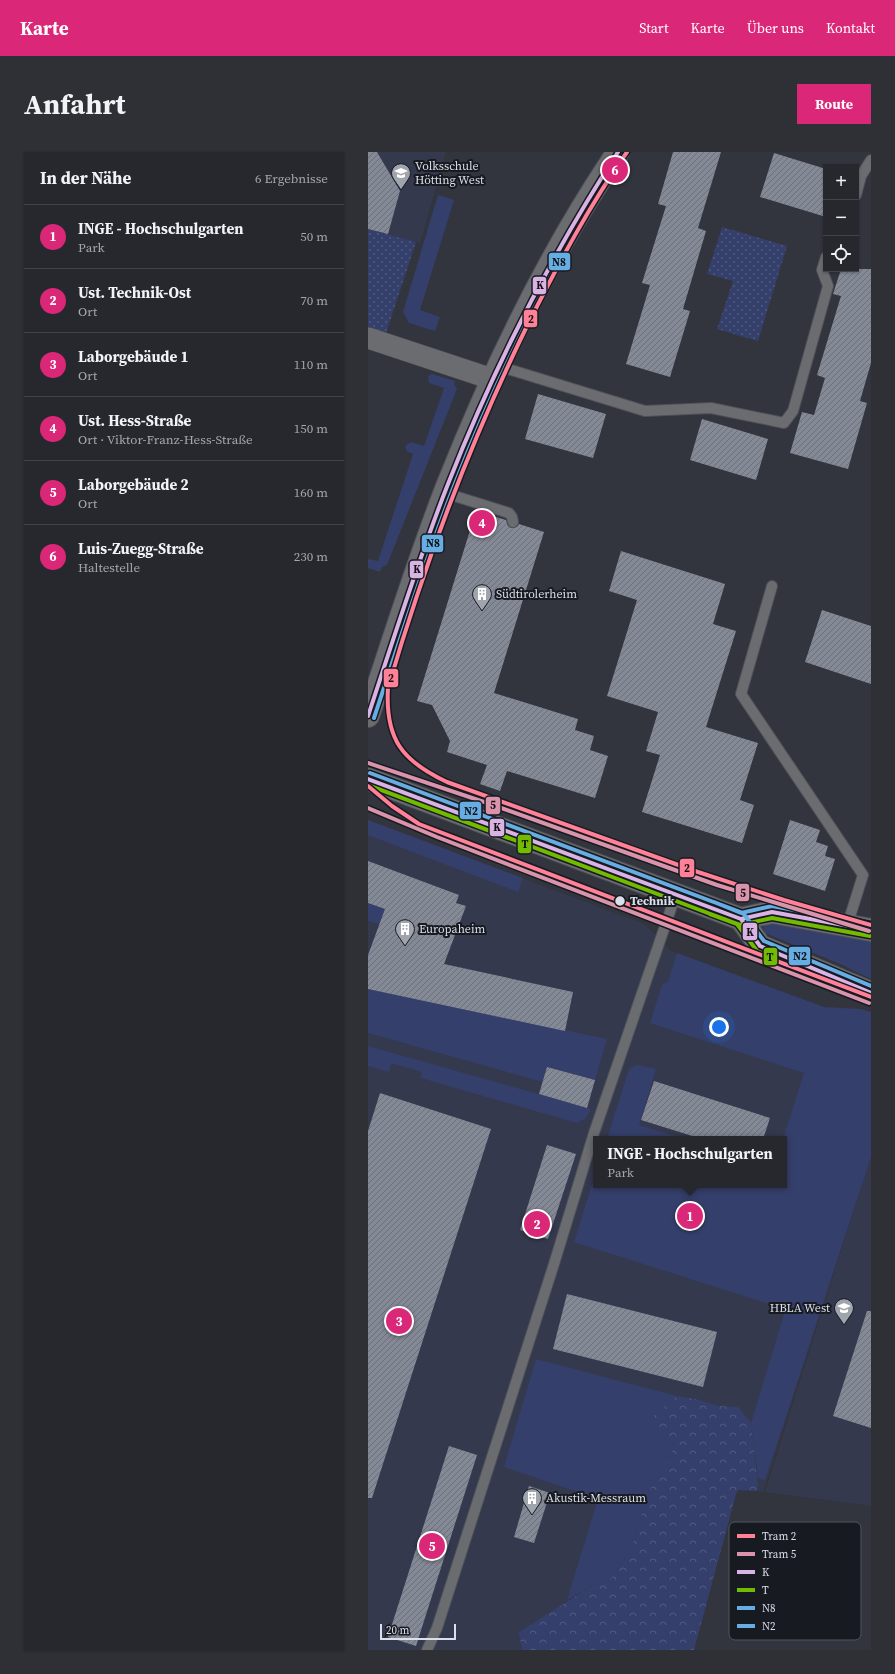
<!DOCTYPE html>
<html lang="de">
<meta charset="utf-8">
<style>
body{margin:0;font-family:"Source Serif 4",serif;background:#2e3036;color:#f1f3f6}
.controls{position:absolute;right:12px;top:12px;display:grid;overflow:hidden;border-radius:0px;box-shadow:0 1px 3px #0004}
.controls button{width:36px;height:36px;display:grid;place-items:center;padding:0;border:0;border-bottom:1px solid #42444a;background:#26282e;color:#f1f3f6;font:20px sans-serif}
.scale{position:absolute;left:12px;bottom:10px;width:76px;box-sizing:border-box;padding-left:4px;border:2px solid #dbdfe9;border-top:0;font-size:11px;line-height:14px;white-space:nowrap;color:#dbdfe9;-webkit-text-stroke:3px #181a21;paint-order:stroke}
.you{position:absolute;left:351px;top:875px;width:14px;height:14px;margin:-10px;border:3px solid #fff;border-radius:50%;background:#1a73e8;box-shadow:0 0 0 6px #1a73e833}
.badge{display:grid;place-items:center;width:26px;height:26px;border-radius:50%;background:#db2777;color:#fff;font-size:13px;font-weight:700}
.pin{position:absolute;translate:-50% -50%;border:2px solid #fff;box-shadow:0 1px 4px #0006}
.popup{position:absolute;left:225px;top:984px;width:194px;height:52px;box-sizing:border-box;display:grid;place-content:center;border-radius:0px;background:#26282e;filter:drop-shadow(0 1px 3px #0005);font-size:13px;white-space:nowrap;color:#a4a6aa}
.popup b{font-size:15px;color:#f1f3f6}
.popup::after{content:'';position:absolute;left:50%;top:100%;margin-left:-8px;border:8px solid transparent;border-top-color:#26282e}
.list{margin:0;padding:0;list-style:none}
h2{display:flex;justify-content:space-between;align-items:center;height:52px;margin:0;padding:0 16px;font-size:17px}
h2 small{font-size:13px;font-weight:400;color:#a4a6aa}
.list li{display:grid;grid-template-columns:26px 1fr auto;gap:12px;align-items:center;box-sizing:border-box;height:64px;padding:0 16px;border-top:1px solid #42444a}
.list b{display:block;font-size:15px;white-space:nowrap}
.list p{margin:0;font-size:13px;white-space:nowrap;color:#a4a6aa}
.list em{font-size:13px;font-style:normal;color:#a4a6aa}
.icon{flex:none;width:22px;height:22px;fill:none;stroke:currentColor;stroke-width:2;stroke-linecap:round;stroke-linejoin:round}
.map{position:relative;flex:none;width:503px;height:1498px;overflow:hidden;border-radius:0px}
header{display:flex;align-items:center;gap:24px;box-sizing:border-box;height:56px;padding:0 20px;background:#db2777;color:#fff}
header strong{font-size:19px}
nav{display:flex;gap:22px;margin-inline-start:auto;font-size:14px}
.intro{display:flex;align-items:center;justify-content:space-between;box-sizing:border-box;height:96px;padding:0 24px}
h1{margin:0;font-size:28px}
.button{padding:10px 18px;border-radius:0px;background:#db2777;color:#fff;font-size:14px;font-weight:700}
main{display:flex;gap:24px;padding:0 24px}
aside{flex:1;background:#26282e;border-radius:0px;box-shadow:0 1px 3px #0004}
.map>svg:first-child{display:block}
.built{fill:#34394e;fill-rule:evenodd}
.green{fill:#353f6b}
.forest{fill:url(#forest-crowns)}
.park{fill:url(#park-dots)}
.building{fill:url(#building-hatch)}
.lines{fill:none;stroke-linecap:round;stroke-linejoin:round}
.service-casing{stroke:#4e5158;stroke-width:12}
.minor-casing{stroke:#4e5158;stroke-width:22}
.tertiary-casing{stroke:#4e5158;stroke-width:24}
.service{stroke:#6a6c70;stroke-width:10}
.minor{stroke:#6a6c70;stroke-width:21}
.tertiary{stroke:#6a6c70;stroke-width:22}
.bus-1-casing{stroke:#181a21;stroke-width:7}
.bus-2-casing{stroke:#181a21;stroke-width:7}
.bus-3-casing{stroke:#181a21;stroke-width:7}
.bus-4-casing{stroke:#181a21;stroke-width:7}
.bus-1{stroke:#dab3e5;stroke-width:4}
.bus-2{stroke:#72bb00;stroke-width:4}
.bus-3{stroke:#66ade3;stroke-width:4}
.bus-4{stroke:#66ade3;stroke-width:4}
.tram-1-casing{stroke:#181a21;stroke-width:7}
.tram-2-casing{stroke:#181a21;stroke-width:7}
.tram-1{stroke:#ff8097;stroke-width:4}
.tram-2{stroke:#d993aa;stroke-width:4}
.stop-dot{fill:#dbdfe9;stroke:#181a21;stroke-width:1.5}
.labels{text-anchor:middle;stroke-width:4;stroke-linejoin:round;paint-order:stroke}
.poi-label{font-size:12px;fill:#dbdfe9;stroke:#181a21;text-anchor:start}
.stop-label{font-size:12px;font-weight:bold;fill:#dbdfe9;stroke:#181a21;text-anchor:start}
.key{fill:#181a21;stroke:#52555d;stroke-width:1}
.key-label{font-size:11px;fill:#dbdfe9}
.line-badge{stroke:#181a21;stroke-width:1.5}
.pale-badge-label{font-size:11px;text-anchor:middle;font-weight:bold;fill:#111}
</style>
<header>
<strong>Karte</strong>
<nav><a>Start</a><a>Karte</a><a>Über uns</a><a>Kontakt</a></nav>
</header>
<div class="intro"><h1>Anfahrt</h1><a class="button">Route</a></div>
<main>
<aside>
<h2>In der Nähe<small>6 Ergebnisse</small></h2>
<ul class="list">
<li><span class="badge">1</span><div><b>INGE - Hochschulgarten</b><p>Park</p></div><em>50 m</em></li>
<li><span class="badge">2</span><div><b>Ust. Technik-Ost</b><p>Ort</p></div><em>70 m</em></li>
<li><span class="badge">3</span><div><b>Laborgebäude 1</b><p>Ort</p></div><em>110 m</em></li>
<li><span class="badge">4</span><div><b>Ust. Hess-Straße</b><p>Ort · Viktor-Franz-Hess-Straße</p></div><em>150 m</em></li>
<li><span class="badge">5</span><div><b>Laborgebäude 2</b><p>Ort</p></div><em>160 m</em></li>
<li><span class="badge">6</span><div><b>Luis-Zuegg-Straße</b><p>Haltestelle</p></div><em>230 m</em></li>
</ul>
</aside>
<div class="map">
<svg width="503" height="1498" viewBox="0 0 503 1498">
<defs>
<pattern id="forest-crowns" width="20" height="18" patternUnits="userSpaceOnUse"><rect width="20" height="18" fill="#353f6b"/><path d="M2 6a3 3 0 1 1 6 0M12 15a3 3 0 1 1 6 0" fill="none" stroke="#525a80"/></pattern>
<pattern id="park-dots" width="8" height="8" patternUnits="userSpaceOnUse"><rect width="8" height="8" fill="#353f6b"/><path d="M2 2h.1M6 6h.1" fill="none" stroke="#525a80" stroke-width="1.8" stroke-linecap="round"/></pattern>
<pattern id="building-hatch" width="6" height="6" patternUnits="userSpaceOnUse"><rect width="6" height="6" fill="#848996"/><path d="M-1 1l2-2M0 6l6-6M5 7l2-2" fill="none" stroke="#6d707a"/></pattern>
</defs>
<rect width="100%" height="100%" fill="#32353d"/>
<path class="built" d="M0,0H78L52,91L0,77Z
M0,668L271,770L278,774L303,799L456,855L492,857L503,860V1354L397,1340L493,1036L395,1340L370,1338L368,1342L326,1498H0ZM228,987H416V1033H228Z"/>
<path class="green" d="M70,43L86,48L52,158L72,165L67,179L41,171L35,160Z
M64,222L87,229L86,232L89,237L19,413L14,415L12,420L0,416V407L10,409L45,302L40,300L37,296L39,292L43,290L56,294L76,236L61,231L60,224Z
M0,668L155,726L150,740L0,683Z
M0,751L17,757L12,772L0,769Z
M399,769L503,787V827L472,812L397,781L395,776Z
M309,801L456,855L492,857L503,860V1005L397,1328L390,1326L383,1271L417,1159L398,1151L206,1090L228,1020V1033H416L415,987L436,921L282,871L294,833L300,830Z
M0,837L239,887L227,928L179,915L175,930L0,881Z
M0,894L223,957L218,966L209,971L53,926L54,920L23,911L21,920L0,914Z
M269,913L288,917L271,973L316,987H239L261,917Z
M168,1207L309,1244L284,1266L291,1282L307,1294L280,1341L262,1401L241,1429L224,1434L199,1448L230,1347L136,1315Z"/>
<path class="forest" d="M309,1244L327,1247L351,1254L370,1255L383,1271L390,1334L389,1339L370,1338L368,1342L326,1498H154L151,1480L224,1434L241,1429L262,1401L280,1341L307,1294L291,1282L283,1266Z"/>
<path class="park" d="M354,75L419,94L390,189L349,177L365,129L339,122Z
M0,77L48,90L18,181L0,175Z"/>
<path class="building" d="M0,0H9L32,39L20,82L0,77Z
M305,0H353L330,76L338,79L315,157L322,159L302,225L258,212L282,133L274,131L298,54L290,52Z
M406,1L458,17V65L392,45Z
M473,117H503V211L492,249L499,251L480,317L422,301L434,260L446,263L457,226L449,223L473,144L465,142Z
M170,242L238,262L225,306L157,287Z
M334,267L400,287L388,328L322,308Z
M108,359L138,368L140,374L143,376L149,375L151,372L176,380L126,541L210,567L207,578L226,584L222,598L240,604L227,646L139,619L132,639L112,632L119,613L79,600L82,589L64,553L49,549Z
M253,399L357,432L345,472L368,479L338,575L390,591L372,648L386,653L374,691L274,660L292,603L278,599L290,560L239,544L269,448L241,439Z
M454,458L503,474V532L437,510Z
M422,668L452,678L448,690L460,694L457,704L467,707L457,739L405,722Z
M0,709L91,743L88,751L98,754L76,812L205,840L197,879L0,837V803L17,757L0,751Z
M179,915L227,928L219,956L171,942Z
M286,929L402,966L395,987H334L273,968Z
M12,941L123,977L4,1346H0V979Z
M179,993L208,1002L180,1087L152,1078Z
M199,1142L349,1180L335,1235L185,1197Z
M499,1159H503V1276L465,1264Z
M81,1294L109,1303L48,1494L20,1485Z
M161,1334L182,1341L166,1391L146,1385Z"/>
<g class="lines">
<g class="service-casing">
<path id="service" d="M488,43L493,24L503,8
M130,214L277,259L343,256L416,271L425,259L460,134L454,118L458,105
M77,341L141,361L144,365L145,370
M404,434L373,542L495,723L479,774
M59,1498L69,1476L186,1112L226,981L308,742"/>
</g>
<g class="minor-casing">
<path id="minor" d="M0,186L124,227"/>
</g>
<g class="tertiary-casing">
<path id="tertiary" d="M0,564C26,487 50,408 80,332C126,216 180,103 250,0
M0,627L373,767L392,794L503,841
M373,767L404,760L503,778"/>
</g>
<use href="#service" class="service"/>
<use href="#minor" class="minor"/>
<use href="#tertiary" class="tertiary"/>
<g class="bus-1-casing">
<path id="bus-1" d="M0,564C26,486 50,408 80,332C126,215 182,105 250,0
M0,627L373,767L392,794L503,841
M373,767L404,760L503,778"/>
</g>
<g class="bus-2-casing">
<path id="bus-2" d="M0,633L369,772L389,799L501,847
M342,762L372,773L404,766L502,784"/>
</g>
<g class="bus-3-casing">
<path id="bus-3" d="M6,566C32,488 56,410 86,334C131,218 187,108 255,3"/>
</g>
<g class="bus-4-casing">
<path id="bus-4" d="M2,621L375,761L396,789L503,834
M346,750L373,761L404,754L503,772"/>
</g>
<use href="#bus-1" class="bus-1"/>
<use href="#bus-2" class="bus-2"/>
<use href="#bus-3" class="bus-3"/>
<use href="#bus-4" class="bus-4"/>
<g class="tram-1-casing">
<path id="tram-1" d="M259,0C221,54 191,111 161,170C103,288 57,410 20,536C17,587 34,609 79,630L330,720L416,748L503,773
M0,634L24,654L51,672L503,845"/>
</g>
<g class="tram-2-casing">
<path id="tram-2" d="M0,611L122,652L349,733L501,779
M0,656L69,685L501,851"/>
</g>
<use href="#tram-1" class="tram-1"/>
<use href="#tram-2" class="tram-2"/>
</g>
<defs>
<g id="school-pin" transform="scale(1)"><path d="M0 17L-7.5 6A9.5 9.5 0 1 1 7.5 6Z" fill="#a0a4ad" stroke="#181a21"/><path d="M0-5L7-2L0 1L-7-2ZM-4 1L0 2.5L4 1V4Q0 6-4 4Z" fill="#fff"/></g>
<g id="building-pin" transform="scale(1)"><path d="M0 17L-7.5 6A9.5 9.5 0 1 1 7.5 6Z" fill="#a0a4ad" stroke="#181a21"/><path d="M-4-6H4V6H1V3H-1V6H-4ZM-2.5-4.3h1.7v1.8h-1.7ZM.8-4.3h1.7v1.8H.8ZM-2.5-1h1.7V.8h-1.7ZM.8-1h1.7V.8H.8Z" fill="#fff"/></g>
</defs>
<g fill-rule="evenodd">
<use href="#school-pin" x="33" y="21"/>
<use href="#building-pin" x="114" y="442"/>
<use href="#building-pin" x="37" y="777"/>
<use href="#school-pin" x="476" y="1156"/>
<use href="#building-pin" x="164" y="1346"/>
</g>
<circle class="stop-dot" cx="252" cy="749" r="5.5"/>
<g class="labels">
<g class="poi-label">
<text x="47" y="18">Volksschule<tspan x="47" dy="14">Hötting West</tspan></text>
<text x="128" y="446">Südtirolerheim</text>
<text x="51" y="781">Europaheim</text>
<text x="462" y="1160" text-anchor="end">HBLA West</text>
<text x="178" y="1350">Akustik-Messraum</text>
</g>
<g class="stop-label">
<text x="262" y="753">Technik</text>
</g>
</g>
<rect x="361" y="1370" width="132" height="118" rx="6" class="key"/>
<rect x="369" y="1382" width="18" height="4" fill="#ff8097"/>
<rect x="369" y="1400" width="18" height="4" fill="#d993aa"/>
<rect x="369" y="1418" width="18" height="4" fill="#dab3e5"/>
<rect x="369" y="1436" width="18" height="4" fill="#72bb00"/>
<rect x="369" y="1454" width="18" height="4" fill="#66ade3"/>
<rect x="369" y="1472" width="18" height="4" fill="#66ade3"/>
<g class="key-label">
<text x="394" y="1388">Tram 2</text>
<text x="394" y="1406">Tram 5</text>
<text x="394" y="1424">K</text>
<text x="394" y="1442">T</text>
<text x="394" y="1460">N8</text>
<text x="394" y="1478">N2</text>
</g>
<g class="line-badge">
<rect x="180" y="100" width="23" height="19" rx="4" fill="#66ade3"/>
<rect x="164" y="124" width="15" height="19" rx="4" fill="#dab3e5"/>
<rect x="155" y="157" width="15" height="19" rx="4" fill="#ff8097"/>
<rect x="53" y="382" width="23" height="19" rx="4" fill="#66ade3"/>
<rect x="41" y="408" width="15" height="19" rx="4" fill="#dab3e5"/>
<rect x="15" y="516" width="16" height="20" rx="4" fill="#ff8097"/>
<rect x="117" y="644" width="16" height="19" rx="4" fill="#d993aa"/>
<rect x="91" y="649" width="23" height="19" rx="4" fill="#66ade3"/>
<rect x="121" y="666" width="16" height="19" rx="4" fill="#dab3e5"/>
<rect x="149" y="682" width="15" height="20" rx="4" fill="#72bb00"/>
<rect x="311" y="706" width="16" height="20" rx="4" fill="#ff8097"/>
<rect x="367" y="731" width="15" height="19" rx="4" fill="#d993aa"/>
<rect x="374" y="770" width="16" height="19" rx="4" fill="#dab3e5"/>
<rect x="420" y="794" width="23" height="20" rx="4" fill="#66ade3"/>
<rect x="395" y="795" width="15" height="19" rx="4" fill="#72bb00"/>
</g>
<g class="pale-badge-label">
<text x="191" y="114">N8</text>
<text x="172" y="137">K</text>
<text x="163" y="171">2</text>
<text x="65" y="395">N8</text>
<text x="49" y="421">K</text>
<text x="23" y="530">2</text>
<text x="125" y="657">5</text>
<text x="103" y="663">N2</text>
<text x="129" y="679">K</text>
<text x="157" y="696">T</text>
<text x="319" y="720">2</text>
<text x="375" y="745">5</text>
<text x="382" y="784">K</text>
<text x="432" y="808">N2</text>
<text x="402" y="809">T</text>
</g>
</svg>
<div class="controls">
<button>+</button>
<button>−</button>
<button><svg class="icon" aria-label="locate" viewBox="0 0 24 24"><circle cx="12" cy="12" r="6"/><path d="M12 2v4M12 18v4M2 12h4M18 12h4"/></svg></button>
</div>
<div class="scale">20 m</div>
<div class="you"></div>
<div class="pin badge" style="left:322px;top:1064px">1</div>
<div class="popup"><b>INGE - Hochschulgarten</b>Park</div>
<div class="pin badge" style="left:169px;top:1072px">2</div>
<div class="pin badge" style="left:31px;top:1169px">3</div>
<div class="pin badge" style="left:114px;top:371px">4</div>
<div class="pin badge" style="left:64px;top:1394px">5</div>
<div class="pin badge" style="left:247px;top:18px">6</div>
</div>
</main>
